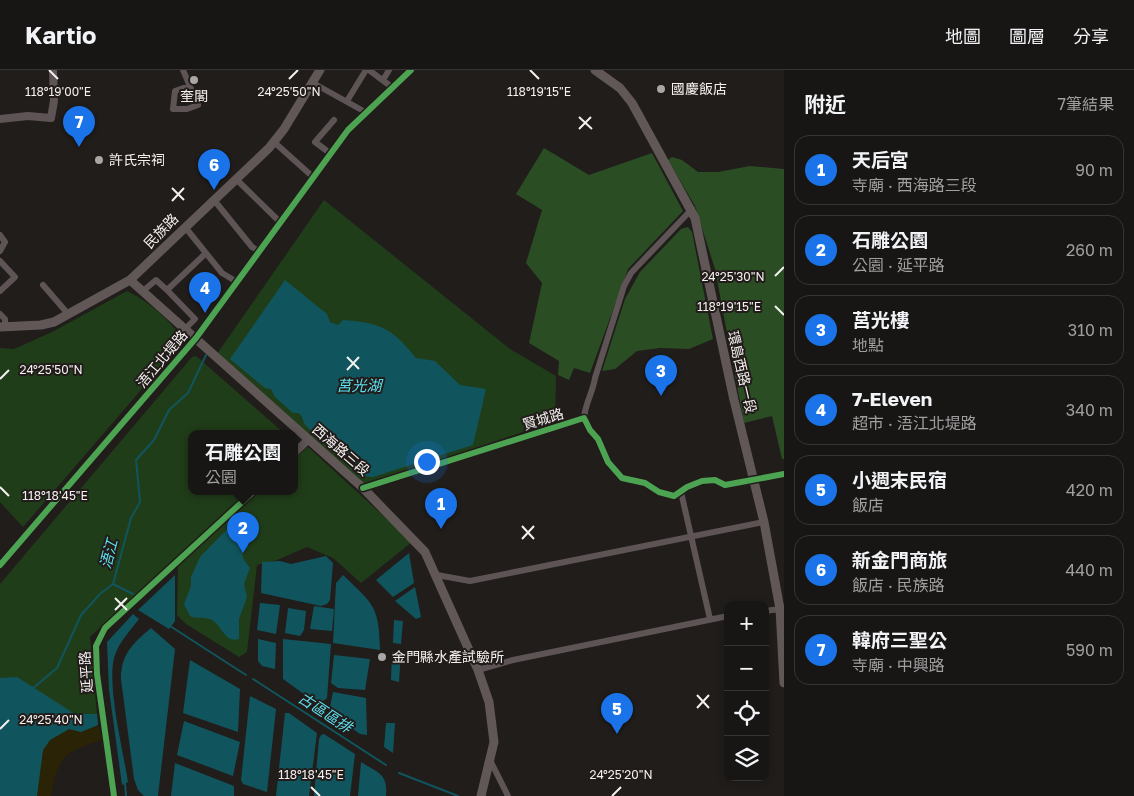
<!DOCTYPE html>
<html lang="zh-TW">
<meta charset="utf-8">
<style>
body{margin:0;font-family:"Golos Text","Noto Sans TC",sans-serif;background:#252322;color:#f1f3f6}
.controls{position:absolute;right:15px;bottom:15px;display:grid;overflow:hidden;border-radius:10px;box-shadow:0 2px 8px #0003}
.controls button{width:45px;height:45px;display:grid;place-items:center;padding:0;border:0;border-bottom:1px solid #363534;background:#181614;color:#f1f3f6;font:25px sans-serif}
.you{position:absolute;left:426px;top:391px;width:18px;height:18px;margin:-12px;border:4px solid #fff;border-radius:50%;background:#1a73e8;box-shadow:0 0 0 8px #1a73e833}
.badge{display:grid;place-items:center;width:32px;height:32px;border-radius:50%;background:#1a73e8;color:#fff;font-size:16px;font-weight:700}
.pin{position:absolute;translate:-50% -41px;filter:drop-shadow(0 1px 2px #0008)}
.pin::after{content:'';position:absolute;top:26px;width:18px;height:15px;background:inherit;clip-path:polygon(0 0,100% 0,50% 100%)}
.popup{position:absolute;left:188px;top:360px;width:110px;height:65px;box-sizing:border-box;display:grid;place-content:center;border-radius:10px;background:#181614;filter:drop-shadow(0 1px 4px #0005);font-size:16px;white-space:nowrap;color:#9f9fa0}
.popup b{font-size:19px;color:#f1f3f6}
.popup::after{content:'';position:absolute;left:50%;top:100%;margin-left:-10px;border:10px solid transparent;border-top-color:#181614}
.list{margin:0;padding:0;list-style:none}
h2{display:flex;justify-content:space-between;align-items:center;height:65px;margin:0;padding:0 20px;font-size:21px}
h2 small{font-size:16px;font-weight:400;color:#9f9fa0}
.list li{display:grid;grid-template-columns:32px 1fr auto;gap:15px;align-items:center;box-sizing:border-box;height:70px;margin:0 10px 10px;padding:0 10px;border:1px solid #363534;border-radius:15px}
.list b{display:block;font-size:19px;white-space:nowrap}
.list p{margin:0;font-size:16px;white-space:nowrap;color:#9f9fa0}
.list em{font-size:16px;font-style:normal;color:#9f9fa0}
.icon{flex:none;width:28px;height:28px;fill:none;stroke:currentColor;stroke-width:2;stroke-linecap:round;stroke-linejoin:round}
.map{position:relative;flex:none;width:784px;height:726px;overflow:hidden}
header{display:flex;align-items:center;gap:30px;box-sizing:border-box;height:70px;padding:0 25px;background:#181614;border-bottom:1px solid #363534}
header strong{font-size:24px}
nav{display:flex;gap:28px;margin-inline-start:auto;font-size:18px}
main{display:flex}
aside{flex:1;background:#181614}
.map>svg:first-child{display:block}
.green{fill:#203d19}
.forest{fill:#2a4d24}
.sand{fill:#2a2306}
.water{fill:#10555d}
.lines{fill:none;stroke-linecap:round;stroke-linejoin:round}
.stream{stroke:#10555d;stroke-width:2}
.minor{stroke:#5e5456;stroke-width:6}
.tertiary{stroke:#5e5456;stroke-width:8}
.secondary{stroke:#615757;stroke-width:9}
.cycleway-casing{stroke:#211c1a;stroke-width:9}
.cycleway{stroke:#4ca352;stroke-width:6}
.ticks{fill:none;stroke:#f4f0ef;stroke-width:2}
.poi-dot{fill:#aaa6a5;stroke:#211c1a;stroke-width:2}
.labels{text-anchor:middle;stroke-width:4;stroke-linejoin:round;paint-order:stroke}
.poi-label{font-size:14px;fill:#f4f0ef;stroke:#211c1a;text-anchor:start}
.street-label{font-size:14px;fill:#f4f0ef;stroke:#211c1a}
.water-label{font-size:15px;font-style:italic;fill:#5ce1f1;stroke:#211c1a}
.ticks-label{font-size:12px;text-anchor:middle;fill:#f4f0ef;stroke:#211c1a;stroke-width:4;stroke-linejoin:round;paint-order:stroke}
</style>
<header>
<strong>Kartio</strong>
<nav><a>地圖</a><a>圖層</a><a>分享</a></nav>
</header>
<main>
<div class="map">
<svg width="784" height="726" viewBox="0 0 784 726">
<rect width="100%" height="100%" fill="#201d1b"/>
<path class="green" d="M324,130L510,279L556,306L555,351L363,416L217,284Z
M127,221C150,232 169,250 184,270L23,457L0,432V278L14,279L52,262Z
M196,286L285,364H192V422H248L90,567L98,655L43,680L37,726H0V514L192,287Z
M308,377L412,472L361,513L333,488L307,477L277,490L257,495L247,582L239,587L186,554L177,545L178,494L258,422H294V389Z"/>
<path class="forest" d="M544,78L589,105L652,83L683,141L628,199L590,303L574,298L569,310L558,305L559,291L529,273L542,213L526,193L542,140L516,124Z
M672,87L682,90L698,102H718L750,96L784,99V389H782L772,346L744,353L715,199L695,136L668,90Z
M688,157L692,162L713,269L689,279L660,278L637,281L615,299L602,301L625,229L640,202L681,159Z"/>
<path class="sand" d="M98,655L102,670C64,682 58,686 51,726H37L43,680L50,670L69,659L81,662Z"/>
<path class="water" d="M285,210L327,244L330,252L338,255L343,250C381,253 392,258 416,288L435,291L460,315L486,319L473,375L373,407L359,406L331,378L328,369C320,367 309,361 304,353C302,348 303,346 298,343H293L275,327L271,319L265,318L230,289Z
M254,446L257,450L256,458L246,472L249,476L242,483L244,490L250,498L244,514L247,527L239,549V569L234,570C222,567 221,554 210,549C203,547 197,549 190,546L184,534L191,516V507L200,487L234,452Z
M409,483L414,513L393,527L376,510Z
M326,486L333,493L330,530L327,534L321,536L261,523L262,492L280,491L291,494Z
M175,505V551L169,559L138,540Z
M343,505C374,535 379,536 380,580L333,573L336,513Z
M415,517L421,547L416,549L395,531Z
M260,533L280,535L276,564L257,560Z
M314,536L334,539L332,561L310,559Z
M288,538L306,541L304,560L300,566L285,563Z
M133,544L139,549C130,561 118,573 114,588C107,617 123,680 128,712L122,715L109,620L107,572Z
M394,550L403,551L401,574L393,573Z
M151,558L175,579L158,726H144L138,720L134,709L121,609C121,584 133,573 151,558Z
M258,569L276,573L275,599L262,596L258,591Z
M283,569L331,574L327,628L322,632H315L283,609Z
M392,582H401L399,612L391,610Z
M334,585L370,589L365,620L338,618L331,613Z
M190,590L240,619L238,662L183,643Z
M17,607L75,644H97L98,655L81,662L69,659L50,670L43,680L37,726H0V608Z
M333,622L366,628L367,665L360,664L329,642Z
M250,626L276,639L267,722L243,714L241,710Z
M285,643H289L317,663L309,726H276Z
M184,651L240,672L233,706L177,685Z
M386,653H395L393,683L384,677Z
M324,664L355,684L350,726H314L319,669L321,665Z
M361,692C378,703 388,703 386,726H358Z
M175,693L234,716V726H171Z"/>
<g class="lines">
<path class="stream" d="M113,514L133,524
M170,556L246,605
M253,609L386,695
M32,619L57,598L81,545L100,524L113,514L131,448L140,432L136,390L154,370L169,340L188,323L206,285
M399,703L458,726
M125,713L126,726"/>
<path class="minor" d="M183,0L198,35L187,39H173L175,21L189,16
M369,0L393,18
M383,10L389,0
M313,13L367,43
M347,31L366,0
M274,72L313,107
M331,84L315,72L334,50
M236,109L280,152
M214,130L252,177L259,181
M185,157L222,203L237,212
M0,165L5,172L0,181
M0,191L15,207L0,221
M43,215L69,245
M167,220L195,249L185,259
M143,221L156,210L167,220L206,183
M0,244L5,249V257
M584,348C585,334 593,322 595,308L624,216L631,203L692,139
M753,410L784,404
M681,422L710,549
M437,505L470,511L764,452
M765,541L780,539
M478,600L513,590L728,546
M490,690L508,726"/>
<path class="tertiary" d="M0,49L28,46L51,48L54,31L53,0
M294,383L308,370
M363,418L584,348L590,360L598,369L608,392L622,408L645,413L659,422L674,426L687,417L702,411L715,410L725,415L753,410
M0,495L196,268L348,60L411,0
M114,726L97,604L96,576L105,558L253,422"/>
<path class="secondary" d="M595,0L620,18L632,33L695,148L734,330L764,452L780,539L784,613
M130,210L363,418L425,482L478,600L489,632L494,672L481,726
M0,257L41,255L54,252L130,210L269,78L284,59L320,0"/>
<g class="cycleway-casing">
<path id="cycleway" d="M363,418L584,348L590,360L598,369L608,392L622,408L645,413L659,422L674,426L687,417L702,411L715,410L725,415L784,404
M0,495L196,268L348,60L411,0
M114,726L97,604L96,576L105,558L253,422"/>
</g>
<use href="#cycleway" class="cycleway"/>
</g>
<path class="ticks" d="M49,0L58,9M530,0L539,9M289,9L298,0M579,47L592,59M579,59L591,47M172,118L184,130M172,131L184,118M775,206L784,197M775,236L784,245M347,287L359,299M347,300L359,287M0,309L9,300M0,417L9,426M522,456L534,469M522,469L534,456M115,528L127,540M115,540L127,528M697,625L709,638M697,638L709,625M0,659L9,650M311,717L320,726M612,726L621,717"/>
<g class="poi-dot">
<circle cx="194" cy="10" r="5"/>
<circle cx="661" cy="19" r="5"/>
<circle cx="99" cy="90" r="5"/>
<circle cx="382" cy="587" r="5"/>
</g>
<g class="labels">
<g class="poi-label">
<text x="671" y="24">國慶飯店</text>
<text x="194" y="31" text-anchor="middle">奎閣</text>
<text x="109" y="95">許氏宗祠</text>
<text x="392" y="592">金門縣水產試驗所</text>
</g>
<g class="street-label">
<text transform="translate(161 161) rotate(-46)" y="5">民族路</text>
<text transform="translate(162 289) rotate(-50)" y="5">浯江北堤路</text>
<text transform="translate(742 302) rotate(77)" y="5">環島西路一段</text>
<text transform="translate(543 349) rotate(-17)" y="5">賢城路</text>
<text transform="translate(341 380) rotate(41)" y="5">西海路三段</text>
<text transform="translate(86 602) rotate(-94)" y="5">延平路</text>
</g>
<g class="water-label">
<text x="359" y="321">莒光湖</text>
<text transform="translate(109 484) rotate(-75)" y="5">浯江</text>
<text transform="translate(325 643) rotate(33)" y="5">古區區排</text>
</g>
</g>
<g class="ticks-label">
<text x="58" y="26">118°19'00"E</text>
<text x="539" y="26">118°19'15"E</text>
<text x="289" y="26">24°25'50"N</text>
<text x="733" y="211">24°25'30"N</text>
<text x="729" y="241">118°19'15"E</text>
<text x="51" y="304">24°25'50"N</text>
<text x="55" y="430">118°18'45"E</text>
<text x="51" y="654">24°25'40"N</text>
<text x="621" y="709">24°25'20"N</text>
<text x="311" y="709">118°18'45"E</text>
</g>
</svg>
<div class="controls">
<button>+</button>
<button>−</button>
<button><svg class="icon" aria-label="locate" viewBox="0 0 24 24"><circle cx="12" cy="12" r="6"/><path d="M12 2v4M12 18v4M2 12h4M18 12h4"/></svg></button>
<button><svg class="icon" aria-label="layers" viewBox="0 0 24 24"><path d="M12 4l9 5-9 5-9-5zM3 14l9 5 9-5"/></svg></button>
</div>
<div class="you"></div>
<div class="pin badge" style="left:441px;top:459px">1</div>
<div class="pin badge" style="left:243px;top:483px">2</div>
<div class="popup"><b>石雕公園</b>公園</div>
<div class="pin badge" style="left:661px;top:326px">3</div>
<div class="pin badge" style="left:205px;top:243px">4</div>
<div class="pin badge" style="left:617px;top:664px">5</div>
<div class="pin badge" style="left:214px;top:120px">6</div>
<div class="pin badge" style="left:79px;top:77px">7</div>
</div>
<aside>
<h2>附近<small>7筆結果</small></h2>
<ul class="list">
<li><span class="badge">1</span><div><b>天后宮</b><p>寺廟 · 西海路三段</p></div><em>90 m</em></li>
<li><span class="badge">2</span><div><b>石雕公園</b><p>公園 · 延平路</p></div><em>260 m</em></li>
<li><span class="badge">3</span><div><b>莒光樓</b><p>地點</p></div><em>310 m</em></li>
<li><span class="badge">4</span><div><b>7-Eleven</b><p>超市 · 浯江北堤路</p></div><em>340 m</em></li>
<li><span class="badge">5</span><div><b>小週末民宿</b><p>飯店</p></div><em>420 m</em></li>
<li><span class="badge">6</span><div><b>新金門商旅</b><p>飯店 · 民族路</p></div><em>440 m</em></li>
<li><span class="badge">7</span><div><b>韓府三聖公</b><p>寺廟 · 中興路</p></div><em>590 m</em></li>
</ul>
</aside>
</main>
